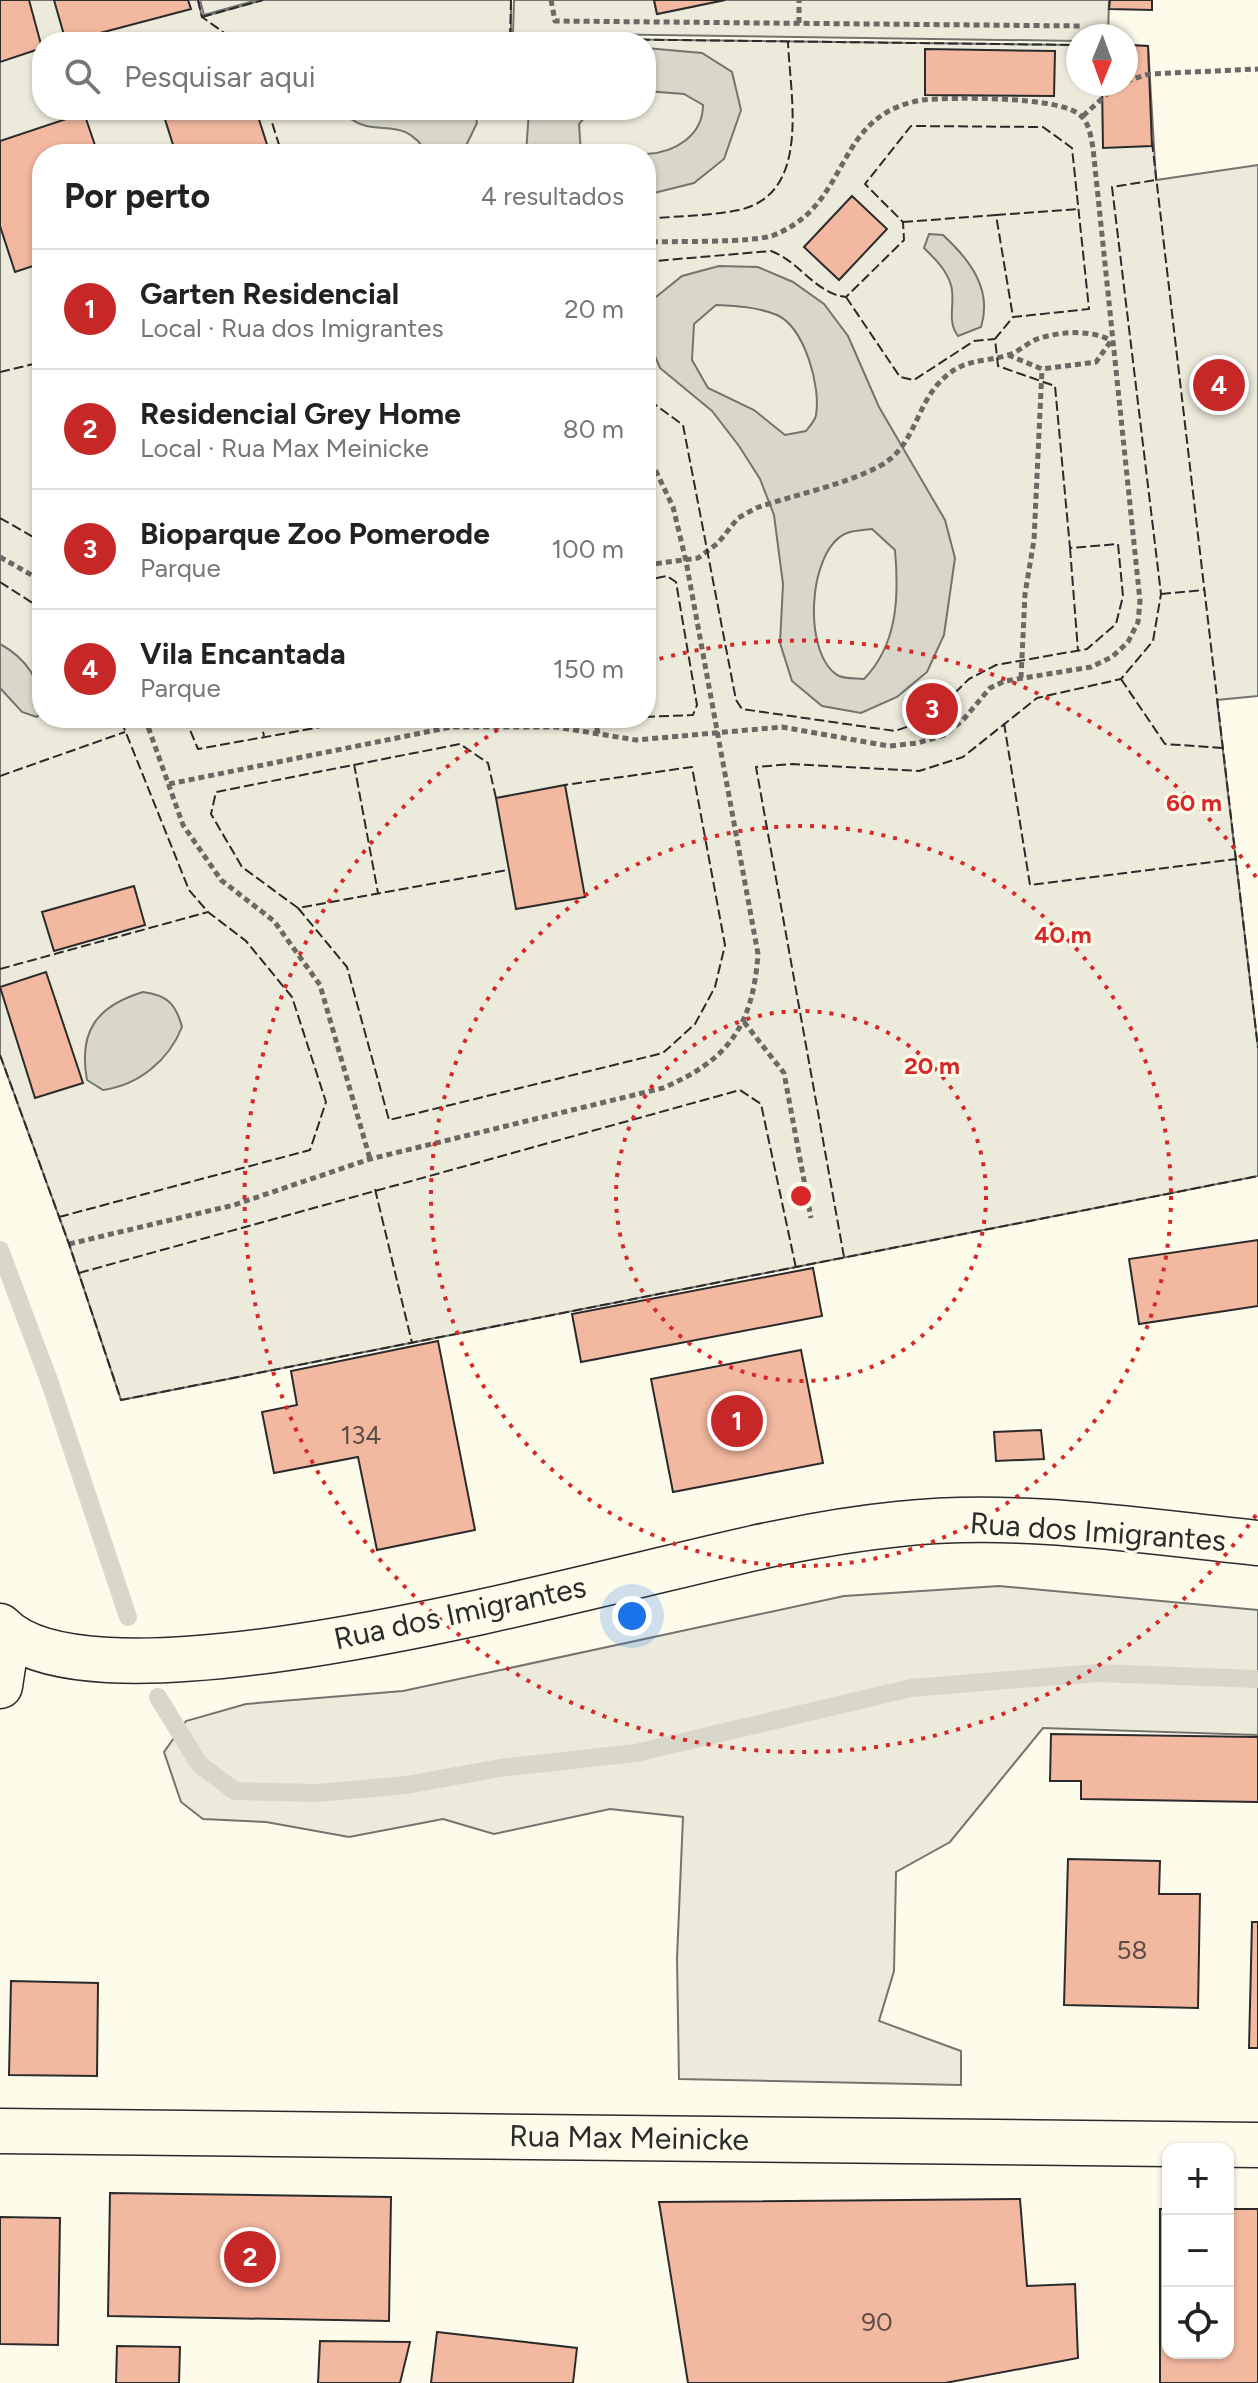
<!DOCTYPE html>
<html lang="pt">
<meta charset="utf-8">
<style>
body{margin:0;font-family:Figtree,sans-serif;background:#f2f2f2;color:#222}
.controls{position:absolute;right:24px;bottom:24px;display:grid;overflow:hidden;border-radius:16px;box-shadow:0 2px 6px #0004}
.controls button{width:72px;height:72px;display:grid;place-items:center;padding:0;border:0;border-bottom:2px solid #e0e0e0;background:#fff;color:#222;font:40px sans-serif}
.compass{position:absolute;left:1066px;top:24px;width:72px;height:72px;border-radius:50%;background:#fff;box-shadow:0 2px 6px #0004;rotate:181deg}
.you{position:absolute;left:632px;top:1616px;width:28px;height:28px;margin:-20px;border:6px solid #fff;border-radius:50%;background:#1a73e8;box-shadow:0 0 0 12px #1a73e833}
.badge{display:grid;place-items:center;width:52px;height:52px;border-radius:50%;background:#c62828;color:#fff;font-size:26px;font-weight:700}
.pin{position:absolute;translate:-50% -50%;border:4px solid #fff;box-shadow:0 2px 8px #0006}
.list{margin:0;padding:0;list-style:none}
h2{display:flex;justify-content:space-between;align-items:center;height:104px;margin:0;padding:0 32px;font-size:34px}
h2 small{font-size:26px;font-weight:400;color:#767676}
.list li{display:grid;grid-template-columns:52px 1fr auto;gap:24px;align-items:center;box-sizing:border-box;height:120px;padding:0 32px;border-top:2px solid #e0e0e0}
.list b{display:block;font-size:30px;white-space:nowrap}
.list p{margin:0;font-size:26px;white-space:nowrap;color:#767676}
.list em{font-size:26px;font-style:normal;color:#767676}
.icon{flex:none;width:44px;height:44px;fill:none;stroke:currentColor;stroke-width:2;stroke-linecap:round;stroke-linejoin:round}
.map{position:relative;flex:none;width:1258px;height:2383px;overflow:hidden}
.search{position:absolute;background:#fff;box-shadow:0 2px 6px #0004;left:32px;top:32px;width:624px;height:88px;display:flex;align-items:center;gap:20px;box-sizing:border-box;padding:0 28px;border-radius:32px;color:#767676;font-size:30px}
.panel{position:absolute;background:#fff;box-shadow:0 2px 6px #0004;left:32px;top:144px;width:624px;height:584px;border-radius:32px}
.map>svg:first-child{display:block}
.green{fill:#ecebdb;stroke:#74746e;stroke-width:2;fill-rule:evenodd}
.parking{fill:#eceadb;stroke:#74746e;stroke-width:2}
.water{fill:#d8d7c9;stroke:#74746e;stroke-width:2;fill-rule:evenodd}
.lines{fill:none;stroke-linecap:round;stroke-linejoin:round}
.stream{stroke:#d8d7c9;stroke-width:18}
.building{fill:#f2b8a0;stroke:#2b2b2b;stroke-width:2}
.minor-casing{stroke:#2b2b2b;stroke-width:47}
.path{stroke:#6a6964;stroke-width:5;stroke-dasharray:6 4;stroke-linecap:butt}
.minor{stroke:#fdfbea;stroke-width:44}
.fence{stroke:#2b2b2b;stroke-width:2;stroke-dasharray:10 4;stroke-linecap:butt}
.ring{fill:none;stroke:#d62828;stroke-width:4;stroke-dasharray:4 8}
.labels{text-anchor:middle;stroke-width:6;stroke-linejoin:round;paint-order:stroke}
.number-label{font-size:26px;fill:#5d4e48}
.street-label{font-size:30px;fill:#2b2b2b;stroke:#fdfbea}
.centre{fill:#d62828;stroke:#fdfbea;stroke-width:4}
.ring-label{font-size:24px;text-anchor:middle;font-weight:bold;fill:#d62828;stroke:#fdfbea;stroke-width:6;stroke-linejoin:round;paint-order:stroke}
</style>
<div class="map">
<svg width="1258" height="2383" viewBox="0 0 1258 2383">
<rect width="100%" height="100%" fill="#fdfbea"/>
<path class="green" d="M0,0H198L202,17L263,0H511V38L1078,45V84H1126V45L1148,46L1156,180L1258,165V696L1217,700L1258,1048V1176L121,1400L69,1244L0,1055ZM42,42H646V110H42ZM42,154H646V718H42Z
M999,1586L1258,1610V1735L1043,1728L950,1842L896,1872L894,1971L879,2021L961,2051V2085L679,2079L677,1958L683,1817L610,1809L494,1834L443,1819L349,1837L266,1822L203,1819L181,1802L164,1752L186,1721L246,1704L403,1691L844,1596Z"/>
<path class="parking" d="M200,0H257L204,15Z
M514,0H654L657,14L725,0H1109L1108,36H1078V41L513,33Z"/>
<path class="water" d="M646,48L702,53L732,72L741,110L724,159L694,183L646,195V154C674,153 703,136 703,105L684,94L646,91Z
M349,110H475L477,123L462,154H428C401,111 377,141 347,116Z
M529,110H591L579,124L581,154H526Z
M929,234L943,235C969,259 993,289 981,327L958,336C946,320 956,303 951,285C946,269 935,259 924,248Z
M719,266L758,267L793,282L824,304L848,336L879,407L945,520L955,558L944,635L927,672L897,697L861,713L822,706L792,681L780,643L783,584L774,515L760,479L739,446L712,411L660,368L648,340L651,301L682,276ZM716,305C737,306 758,307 777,315C805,328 821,387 816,415C815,421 809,427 806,431L785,435L754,410L708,388L692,360L694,324ZM872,529L895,550C899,596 898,644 864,679C857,678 846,679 839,676C802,656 807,549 847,533C854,530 865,530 872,529Z
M0,644C26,658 42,681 42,711L37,717L22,712L0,688Z
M143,992C167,995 176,1004 182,1027C169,1060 139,1085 103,1090L87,1080C78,1031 97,1006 143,992Z"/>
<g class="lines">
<path class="stream" d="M0,1250L50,1383L128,1617
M158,1697L199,1764L235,1791L317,1793L406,1785L500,1768L636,1753L911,1688L1096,1673L1258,1679"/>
</g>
<path class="building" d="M0,0H29L42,48L0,62Z
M54,0H188L191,9L66,42Z
M654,0H725L657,14Z
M1110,0H1152V10L1109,9Z
M1126,45L1148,46L1152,146L1103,148L1102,84H1126Z
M925,49L1055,51L1054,96L925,95Z
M162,110H256L270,154H176Z
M84,113L98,154H42V263L15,272L0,226V141Z
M852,196L887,229L839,280L804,247Z
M565,785L585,897L516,909L496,798Z
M134,886L145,925L54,951L42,912Z
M46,972L83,1083L35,1098L0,987Z
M1258,1240V1306L1139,1324L1129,1259Z
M813,1268L822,1316L581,1362L572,1314Z
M438,1341L475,1530L377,1550L358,1457L274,1473L262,1412L297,1405L291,1371Z
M801,1350L823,1463L673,1492L651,1379Z
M1041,1430L1044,1459L996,1461L994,1432Z
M1051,1734L1258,1737V1802L1081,1799V1781H1050Z
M1068,1859L1160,1861L1159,1894H1200L1198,2008L1064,2005Z
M1252,1922H1258V2048H1249Z
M11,1981L98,1983L97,2076L9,2075Z
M110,2193L391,2197L389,2321L108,2316Z
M1020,2199L1027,2286L1075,2284L1078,2358L945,2383H688L659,2202Z
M1160,2209H1168V2353H1228V2209H1258V2383H1160Z
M0,2217L60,2218L58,2345L0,2344Z
M437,2332L577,2348L573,2383H431Z
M320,2341L410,2342L400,2383H318Z
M117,2346L180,2347L179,2383H116Z"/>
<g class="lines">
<g class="minor-casing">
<path id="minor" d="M0,1626C99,1730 638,1570 778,1543C817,1535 859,1528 899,1524C1018,1511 1140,1531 1258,1543
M0,1686L8,1634
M0,2131L1258,2145"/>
</g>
<path class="path" d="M551,0L555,21L1083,26
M799,23V0
M1126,81L1149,74L1258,69
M1083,116L1118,84
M1008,355L1042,369L1096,362L1111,341
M0,557L42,581
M646,565L698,558L718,543L738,518L756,508C794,495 843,485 878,467C913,449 914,413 937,385C962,357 978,364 1008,355C1019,352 1029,341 1040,338C1064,331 1089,330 1111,340
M1021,678L1025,594L1034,540L1042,369
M145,718L183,825L221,880L274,921L320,985L370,1159
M449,718L451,727
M595,718L598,734
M169,784L451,727H556L636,740L782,727L889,746L918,743L944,735L963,720L990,688L1005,681L1091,667L1112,657L1128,642L1138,622L1140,601L1093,148C1091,137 1089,122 1080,115C1059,96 953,97 923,100C908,102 891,108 878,118C836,150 837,210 774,235C755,243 672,241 646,242
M744,1022L784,1073L811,1218
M69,1244L234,1205L370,1159L663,1088C729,1060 753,1025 758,954L686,561L673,507L646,450"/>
<use href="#minor" class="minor"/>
<path class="fence" d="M198,0L202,17L237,42
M511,0L510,38L1078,45
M202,17L263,0
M268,110L282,154
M1152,142L1258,1048
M996,215L1078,209
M646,219C676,216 709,216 739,210C812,194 790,96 788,42
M903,222L996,215L1013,317
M646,266L655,261L771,251C799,261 816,294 846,297L904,240L903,222L865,184L911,126L1043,127L1072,148L1089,309L1013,317L995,339L998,366L1055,386L1070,548L1118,544L1123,596L1116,624L1087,649L996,665L969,679L927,720L895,731L742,709L736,700L683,425L646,398
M846,297L900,377L914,380L974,341L995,339
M0,372L42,362
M0,518L42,542
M1070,548L1078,651
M0,582L42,609
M1161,594L1204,590
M1121,679L1165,744L1223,748
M185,718L198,749L371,718
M260,718L264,736
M617,718L693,715L697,705L676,582L667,576L646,580
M1004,723L1030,885L1236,859
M354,764L378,893
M0,776L125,732
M496,798L488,763L460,744L216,792L211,814L242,867L298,908L508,870
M298,908L347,967L389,1120L663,1053L695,1024L715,987L725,945L692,767L565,785
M0,969L208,912
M0,1055L69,1244L121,1400L1258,1176
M375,1189L412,1343
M59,1217L310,1150L326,1102L292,997L246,941L208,912L189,890L120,718
M844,1257L756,767L792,764L919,771L963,757L1037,698L1121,679L1153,641L1161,594L1112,187L1156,180
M79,1273L740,1090L761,1104L796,1268"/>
</g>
<g class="ring">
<circle cx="801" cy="1196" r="185"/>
<circle cx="801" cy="1196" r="370"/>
<path d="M1256 1515A556 556 0 1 1 515 719M648 662A556 556 0 0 1 1256 877"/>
</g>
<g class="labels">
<g class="number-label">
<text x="361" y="1444">134</text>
<text x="1132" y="1959">58</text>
<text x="877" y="2331">90</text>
</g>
<g class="street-label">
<text transform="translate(1098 1532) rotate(4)" y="10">Rua dos Imigrantes</text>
<text transform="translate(460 1613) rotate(-12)" y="10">Rua dos Imigrantes</text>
<text transform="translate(629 2138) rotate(1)" y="10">Rua Max Meinicke</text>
</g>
</g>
<circle cx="801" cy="1196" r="12" class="centre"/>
<g class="ring-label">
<text x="1194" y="811">60 m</text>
<text x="1063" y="943">40 m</text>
<text x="932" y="1074">20 m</text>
</g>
</svg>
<div class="controls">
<button>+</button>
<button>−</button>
<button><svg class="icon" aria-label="locate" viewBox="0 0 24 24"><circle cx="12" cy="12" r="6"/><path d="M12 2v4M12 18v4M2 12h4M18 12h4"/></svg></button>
</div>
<svg class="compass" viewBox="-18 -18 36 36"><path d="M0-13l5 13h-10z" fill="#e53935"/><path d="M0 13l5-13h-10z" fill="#767676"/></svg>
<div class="you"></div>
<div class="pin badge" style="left:737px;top:1421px">1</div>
<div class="pin badge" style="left:250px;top:2257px">2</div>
<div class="pin badge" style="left:932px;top:709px">3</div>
<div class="pin badge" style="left:1219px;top:385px">4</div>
<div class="search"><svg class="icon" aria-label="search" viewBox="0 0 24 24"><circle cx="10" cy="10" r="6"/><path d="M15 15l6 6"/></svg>Pesquisar aqui</div>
<section class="panel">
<h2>Por perto<small>4 resultados</small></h2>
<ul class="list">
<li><span class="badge">1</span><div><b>Garten Residencial</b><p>Local · Rua dos Imigrantes</p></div><em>20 m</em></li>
<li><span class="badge">2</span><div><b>Residencial Grey Home</b><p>Local · Rua Max Meinicke</p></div><em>80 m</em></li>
<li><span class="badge">3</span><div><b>Bioparque Zoo Pomerode</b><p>Parque</p></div><em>100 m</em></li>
<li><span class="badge">4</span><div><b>Vila Encantada</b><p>Parque</p></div><em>150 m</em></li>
</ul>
</section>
</div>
